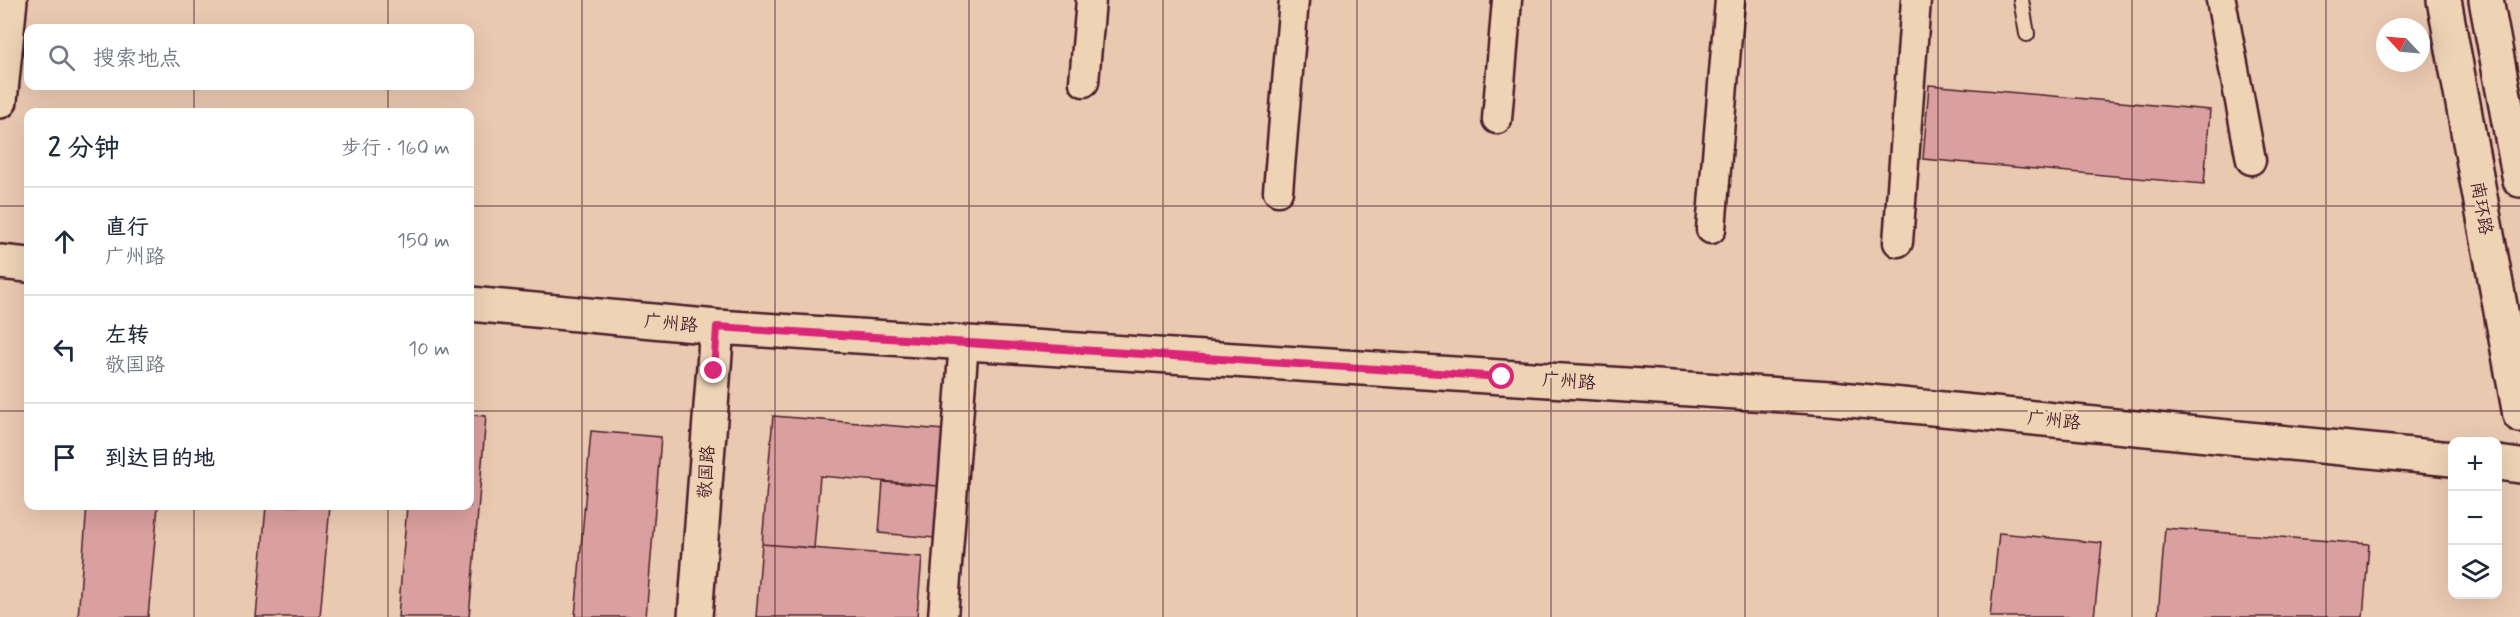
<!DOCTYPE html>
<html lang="zh">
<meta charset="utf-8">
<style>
body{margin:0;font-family:Mynerve,"LXGW WenKai TC",sans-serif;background:#f6f6f7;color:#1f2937}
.controls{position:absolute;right:18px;bottom:18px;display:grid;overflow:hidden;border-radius:12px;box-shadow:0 6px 24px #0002}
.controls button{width:54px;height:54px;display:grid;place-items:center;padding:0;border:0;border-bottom:2px solid #e0e1e3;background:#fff;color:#1f2937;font:30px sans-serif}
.compass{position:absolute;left:2376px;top:18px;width:54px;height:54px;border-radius:50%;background:#fff;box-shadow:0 6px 24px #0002;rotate:296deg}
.stop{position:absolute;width:18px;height:18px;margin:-14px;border:4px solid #db2777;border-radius:50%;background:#fff}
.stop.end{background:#db2777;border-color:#fff;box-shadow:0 2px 6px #0008}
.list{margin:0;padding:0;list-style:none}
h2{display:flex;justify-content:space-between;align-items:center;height:78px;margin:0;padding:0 24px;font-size:26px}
h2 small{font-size:20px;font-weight:400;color:#747a83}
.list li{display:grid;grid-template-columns:39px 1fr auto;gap:18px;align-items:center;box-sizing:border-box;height:108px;padding:0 24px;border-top:2px solid #e0e1e3}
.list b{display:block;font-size:22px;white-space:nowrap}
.list p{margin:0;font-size:20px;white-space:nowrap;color:#747a83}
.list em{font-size:20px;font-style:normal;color:#747a83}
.icon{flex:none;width:33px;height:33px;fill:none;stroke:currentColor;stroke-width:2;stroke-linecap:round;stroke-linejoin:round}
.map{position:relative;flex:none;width:2520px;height:617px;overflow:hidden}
.search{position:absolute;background:#fff;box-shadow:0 6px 24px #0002;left:24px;top:24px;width:450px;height:66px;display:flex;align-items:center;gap:15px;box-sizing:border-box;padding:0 21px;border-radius:12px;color:#747a83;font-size:22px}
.panel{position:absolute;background:#fff;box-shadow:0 6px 24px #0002;left:24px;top:108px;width:450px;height:402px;border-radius:12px}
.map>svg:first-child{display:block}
.building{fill:#daa09f;stroke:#4a1f2b;stroke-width:1.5}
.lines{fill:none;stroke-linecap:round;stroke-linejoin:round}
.lane-casing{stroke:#4a1f2b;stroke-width:18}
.street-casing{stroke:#4a1f2b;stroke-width:33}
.secondary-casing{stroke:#4a1f2b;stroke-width:38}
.primary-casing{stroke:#4a1f2b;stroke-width:38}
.lane{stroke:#eed3b5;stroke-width:14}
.street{stroke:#eed3b5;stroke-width:28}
.secondary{stroke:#eed3b5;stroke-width:33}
.primary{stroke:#eed3b5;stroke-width:33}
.route{stroke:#db2777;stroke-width:8}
.grid{fill:none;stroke:#4a1f2b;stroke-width:1.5;stroke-opacity:0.55}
.labels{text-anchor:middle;stroke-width:6;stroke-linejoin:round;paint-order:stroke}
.street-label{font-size:18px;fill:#4a1f2b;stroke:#eed3b5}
</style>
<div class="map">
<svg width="2520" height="617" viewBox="0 0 2520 617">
<rect width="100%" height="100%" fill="#eac9b1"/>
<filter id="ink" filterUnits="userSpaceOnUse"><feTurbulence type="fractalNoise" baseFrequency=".0167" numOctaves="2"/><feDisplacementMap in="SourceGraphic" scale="12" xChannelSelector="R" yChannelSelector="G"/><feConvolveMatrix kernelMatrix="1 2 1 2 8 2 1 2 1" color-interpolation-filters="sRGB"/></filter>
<g filter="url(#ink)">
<path class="building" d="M1929,85L2210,110L2204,184L1923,159Z
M470,415L486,416L469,617H398L407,506H470Z
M773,416L944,430L939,486L820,476L814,548L762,544Z
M591,431L661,437L646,617H575Z
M883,482L939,486L935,538L879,533Z
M87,506H158L148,617H78Z
M266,506H330L320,617H256Z
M2165,528L2369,544L2363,617H2158Z
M1999,533L2102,543L2094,617H1990Z
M762,544L922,557L917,617H756Z"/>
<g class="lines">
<g class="lane-casing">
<path id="lane" d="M2021,0L2027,34"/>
</g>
<g class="street-casing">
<path id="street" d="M2221,0L2251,160
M1084,82L1091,0
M1497,119L1507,0
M1278,191L1294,0
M1711,229L1730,0
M1898,242L1916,0
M943,617L964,342"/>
</g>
<g class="secondary-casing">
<path id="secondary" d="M0,101L10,0
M0,262L28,265
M470,304L717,327L1830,398L2452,459
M2498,463L2520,466
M695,617L717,327"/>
</g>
<g class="primary-casing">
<path id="primary" d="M2444,0L2520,415
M2486,0L2520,180"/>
</g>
<use href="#lane" class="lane"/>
<use href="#street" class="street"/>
<use href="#secondary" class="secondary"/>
<use href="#primary" class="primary"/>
</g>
</g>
<g class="lines" filter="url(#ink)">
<path class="route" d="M714,371L717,327L1502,377"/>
</g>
<path class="grid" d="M194,0V28M388,0V28M582,0V617M775,0V617M969,0V617M1163,0V617M1357,0V617M1551,0V617M1745,0V617M1938,0V617M2132,0V617M2326,0V617M194,86V112M388,86V112M0,206H28M470,206H2520M0,411H28M470,411H2520M194,506V617M388,506V617"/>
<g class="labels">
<g class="street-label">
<text transform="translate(2482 208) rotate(80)" y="6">南环路</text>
<text transform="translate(671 323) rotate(5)" y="6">广州路</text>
<text transform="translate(1569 381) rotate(4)" y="6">广州路</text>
<text transform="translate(2054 420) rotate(6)" y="6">广州路</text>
<text transform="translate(706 472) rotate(-86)" y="6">敬国路</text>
</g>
</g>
</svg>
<div class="controls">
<button>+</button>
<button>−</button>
<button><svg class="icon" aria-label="layers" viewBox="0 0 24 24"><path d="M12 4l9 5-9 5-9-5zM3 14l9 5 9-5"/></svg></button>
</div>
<svg class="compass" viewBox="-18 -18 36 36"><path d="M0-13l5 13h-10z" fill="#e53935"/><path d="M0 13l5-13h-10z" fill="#747a83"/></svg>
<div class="stop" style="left:1502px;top:377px"></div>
<div class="stop end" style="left:714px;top:371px"></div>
<div class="search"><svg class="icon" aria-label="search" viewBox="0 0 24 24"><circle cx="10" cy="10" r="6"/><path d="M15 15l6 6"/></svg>搜索地点</div>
<section class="panel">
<h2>2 分钟<small>步行 · 160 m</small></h2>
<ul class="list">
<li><svg class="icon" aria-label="ahead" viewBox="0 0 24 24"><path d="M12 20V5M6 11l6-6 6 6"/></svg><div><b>直行</b><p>广州路</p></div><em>150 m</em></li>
<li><svg class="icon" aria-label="left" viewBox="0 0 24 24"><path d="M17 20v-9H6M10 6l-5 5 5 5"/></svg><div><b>左转</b><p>敬国路</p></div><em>10 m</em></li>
<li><svg class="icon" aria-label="arrive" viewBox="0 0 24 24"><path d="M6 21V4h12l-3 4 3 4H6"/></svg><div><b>到达目的地</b></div></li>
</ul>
</section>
</div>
